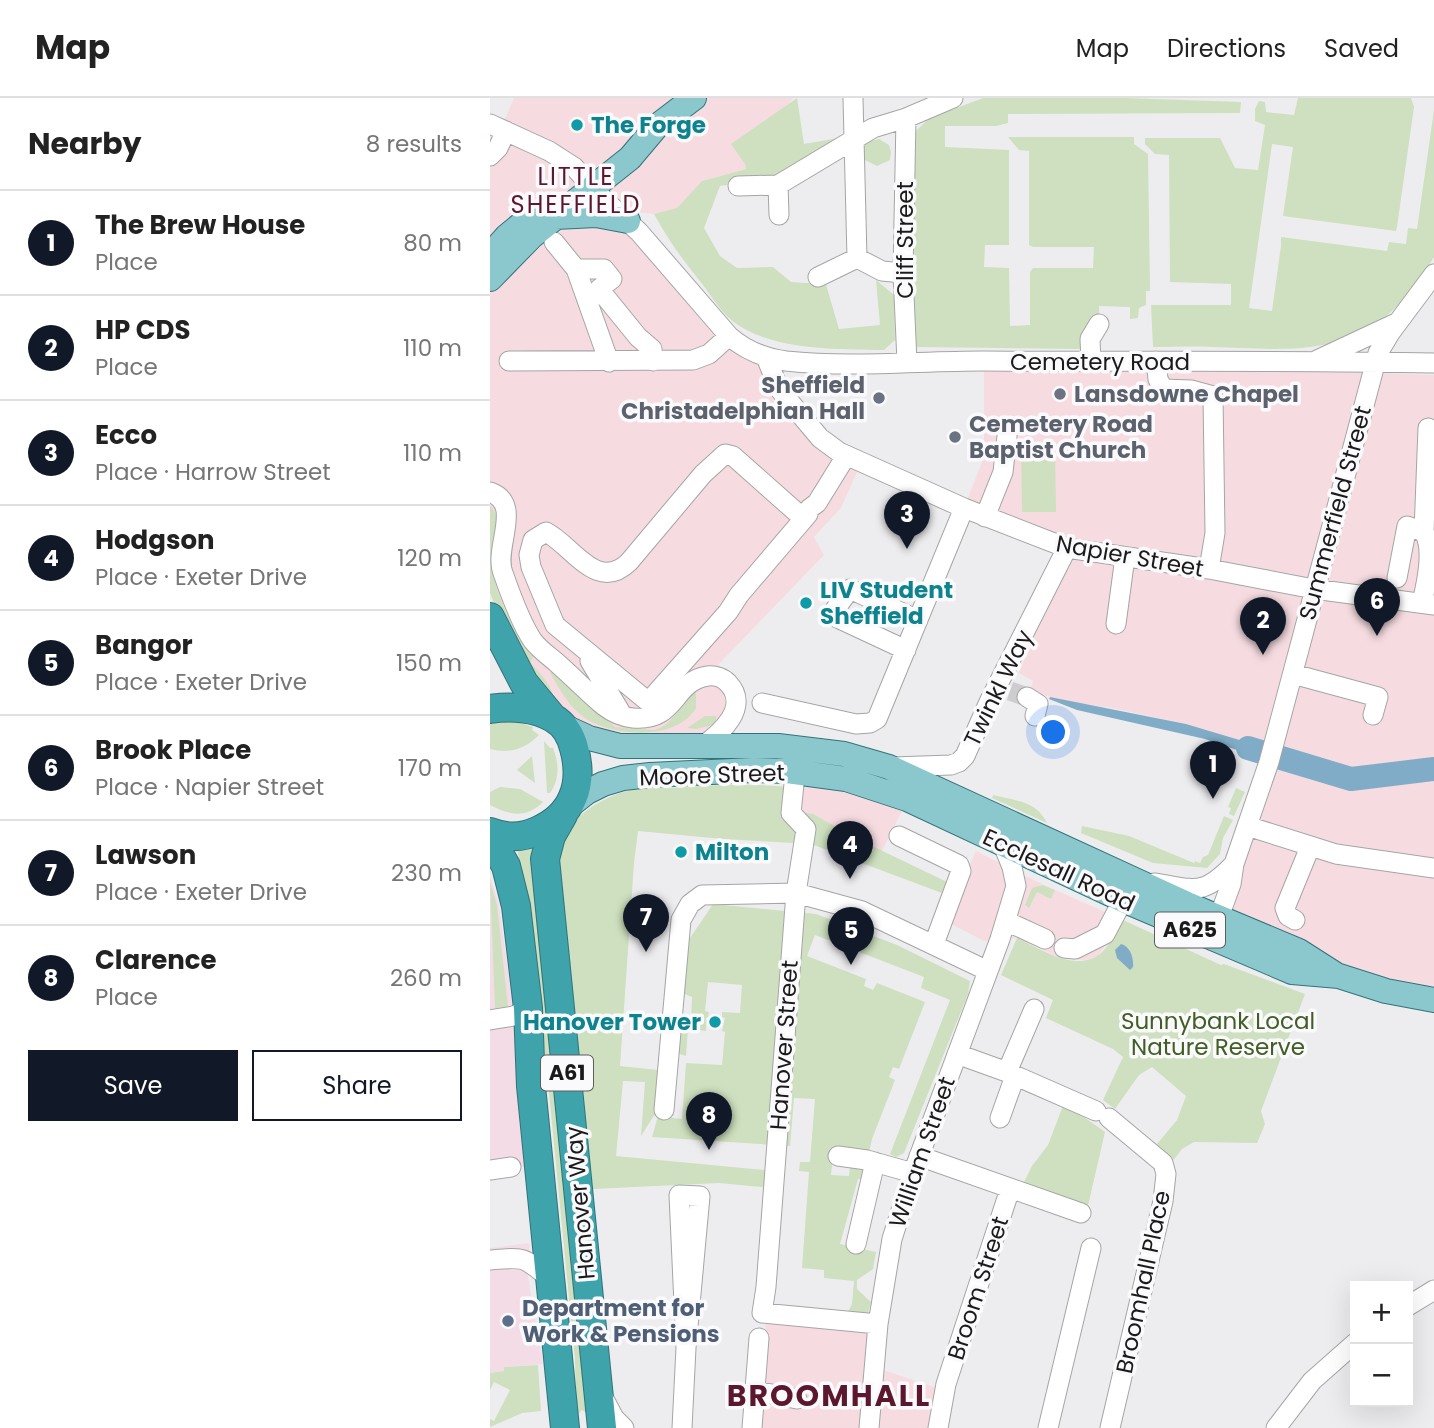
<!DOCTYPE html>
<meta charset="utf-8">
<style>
body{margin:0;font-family:Poppins,sans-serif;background:#f6f6f6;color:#222}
.controls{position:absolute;right:21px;bottom:21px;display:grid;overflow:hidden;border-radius:0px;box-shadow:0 7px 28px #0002}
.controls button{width:63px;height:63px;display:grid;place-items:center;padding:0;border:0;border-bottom:2px solid #e0e0e0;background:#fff;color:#222;font:35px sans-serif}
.you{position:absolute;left:564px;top:635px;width:24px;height:24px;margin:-18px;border:5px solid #fff;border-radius:50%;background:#1a73e8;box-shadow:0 0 0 10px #1a73e833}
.badge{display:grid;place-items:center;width:46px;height:46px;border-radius:50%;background:#111827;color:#fff;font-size:23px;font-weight:700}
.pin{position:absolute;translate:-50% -58px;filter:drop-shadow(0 2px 4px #0008)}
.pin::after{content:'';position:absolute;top:37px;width:24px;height:21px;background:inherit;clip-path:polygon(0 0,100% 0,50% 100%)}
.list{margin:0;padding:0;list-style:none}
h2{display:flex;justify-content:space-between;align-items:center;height:91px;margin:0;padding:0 28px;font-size:30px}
h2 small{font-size:23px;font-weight:400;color:#767676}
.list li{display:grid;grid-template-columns:46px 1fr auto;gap:21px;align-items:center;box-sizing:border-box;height:105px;padding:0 28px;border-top:2px solid #e0e0e0}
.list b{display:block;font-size:26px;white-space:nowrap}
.list p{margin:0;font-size:23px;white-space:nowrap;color:#767676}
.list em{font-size:23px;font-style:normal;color:#767676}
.actions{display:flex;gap:14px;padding:21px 28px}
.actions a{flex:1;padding:16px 0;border:2px solid #111827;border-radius:0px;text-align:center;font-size:24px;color:#111827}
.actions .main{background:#111827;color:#fff}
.map{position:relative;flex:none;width:944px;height:1330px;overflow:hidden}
header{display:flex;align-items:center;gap:42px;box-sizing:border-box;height:98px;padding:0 35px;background:#fff;border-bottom:2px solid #e0e0e0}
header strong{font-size:33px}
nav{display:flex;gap:38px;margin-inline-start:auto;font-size:24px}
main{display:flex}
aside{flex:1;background:#fff}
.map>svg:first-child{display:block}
.commercial{fill:#f6dce1}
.industrial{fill:#f4dce6}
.green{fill:#cee0bf}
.water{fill:#81acc7}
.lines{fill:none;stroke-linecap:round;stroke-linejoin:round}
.river{stroke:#81acc7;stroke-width:24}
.minor-tunnel{stroke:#cdcdcf;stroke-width:19;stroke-dasharray:19 10;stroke-linecap:butt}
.minor-casing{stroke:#a5a5a6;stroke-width:21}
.major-casing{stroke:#317379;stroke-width:26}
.highway-casing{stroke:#317379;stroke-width:30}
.minor{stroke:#fff;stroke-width:19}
.major{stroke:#8bc8cd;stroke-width:24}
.highway{stroke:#3ea3ab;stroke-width:28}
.culture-dot{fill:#0f9aa8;stroke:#fafafc;stroke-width:2.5}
.worship-dot{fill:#6b7280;stroke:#fafafc;stroke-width:2.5}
.service-dot{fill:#5c6f8a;stroke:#fafafc;stroke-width:2.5}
.labels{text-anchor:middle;stroke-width:7;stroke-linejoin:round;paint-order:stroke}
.shield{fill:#fafafc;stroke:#5d5d5e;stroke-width:2}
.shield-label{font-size:21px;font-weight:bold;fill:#1a1a1b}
.culture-label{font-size:23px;font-weight:bold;fill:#0d838f;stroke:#fafafc;text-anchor:start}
.street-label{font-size:23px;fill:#1a1a1b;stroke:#fafafc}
.worship-label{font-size:23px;font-weight:bold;fill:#5b616d;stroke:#fafafc;text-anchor:start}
.park-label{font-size:23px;fill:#425e24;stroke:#fafafc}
.service-label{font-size:23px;font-weight:bold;fill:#4e5e75;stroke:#fafafc;text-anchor:start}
.neighbourhood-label{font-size:24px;letter-spacing:2px;fill:#5b172e;stroke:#fafafc}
.district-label{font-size:30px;font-weight:bold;letter-spacing:2px;fill:#5b172e;stroke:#fafafc}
</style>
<header>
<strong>Map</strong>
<nav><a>Map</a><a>Directions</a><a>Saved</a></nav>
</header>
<main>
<aside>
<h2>Nearby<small>8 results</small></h2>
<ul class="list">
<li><span class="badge">1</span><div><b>The Brew House</b><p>Place</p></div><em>80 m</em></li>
<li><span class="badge">2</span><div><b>HP CDS</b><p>Place</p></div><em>110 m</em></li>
<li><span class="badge">3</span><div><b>Ecco</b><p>Place · Harrow Street</p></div><em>110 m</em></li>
<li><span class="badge">4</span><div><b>Hodgson</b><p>Place · Exeter Drive</p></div><em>120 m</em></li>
<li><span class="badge">5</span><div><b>Bangor</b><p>Place · Exeter Drive</p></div><em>150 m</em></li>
<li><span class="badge">6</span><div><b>Brook Place</b><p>Place · Napier Street</p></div><em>170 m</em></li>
<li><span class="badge">7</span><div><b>Lawson</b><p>Place · Exeter Drive</p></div><em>230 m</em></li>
<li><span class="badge">8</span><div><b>Clarence</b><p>Place</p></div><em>260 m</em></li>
</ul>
<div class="actions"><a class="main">Save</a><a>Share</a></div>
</aside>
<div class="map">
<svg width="944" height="1330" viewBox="0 0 944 1330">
<rect width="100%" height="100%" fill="#ededef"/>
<path class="commercial" d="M24,0H303L255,66L256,71L212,83L187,111L164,116L128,112L264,255L288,289L371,365L351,410L324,439L334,457L228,567L236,572L239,634L163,641L124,640L83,620L45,583L16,532L0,495V26L11,30Z
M494,263L885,264L888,275L944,277V902L729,819L782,652L696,626L622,610L571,603L540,592L543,583L529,575L573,464L580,460L824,491L577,450L474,410L494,359Z
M312,683L351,691L387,702L412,713L392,753L309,714Z
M486,753L554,787L633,822L608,858L595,862L572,861L527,840L494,843L455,823Z
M276,1221L379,1230L378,1267L447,1290L440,1330H269Z"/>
<path class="industrial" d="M0,779L9,806L24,918L34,1069L0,1072Z
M39,1145L41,1164L37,1173L53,1266L14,1269V1273L0,1275V1150Z"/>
<path class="green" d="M307,0L314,46L348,40L281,81L230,88L214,130L230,158L247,170L283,169L301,184L317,185L335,183L349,231L390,227L386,182L404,197L405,242L394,252C347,251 276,253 239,220C228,210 219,194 209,182C192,161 177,140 164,116L187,110L212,83L256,71L255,66L241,46Z
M493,0H635L751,4L750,15L518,16V25L506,28H455V49L519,52V147H495L494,169L519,170L520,228L540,227V174L543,170H603L604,149H543L539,147V53L529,52L518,39H644V46L658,56L660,193H656V207L649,210L648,220L640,221V209L609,208V226L593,251L425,249L423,36L438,21Z
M808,0H921L924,9L907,129L906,133L793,118L803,49L782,46L759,210L782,213L791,148V139L897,153L899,144L916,146L918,130L927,131L944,12V159C929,184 909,211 884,227C835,259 777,250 722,249C702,248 683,249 663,249L661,207H741V186L680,184L679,57L665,56L655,46V40H730L745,70L768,72L775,27L765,23V11L769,3L775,4L776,14L804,17Z
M389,41L399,47L401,54L400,62L387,68L371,60V51L377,44Z
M565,345L566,414H532L531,346Z
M0,408C16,423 0,446 1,465C2,487 27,544 43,559L40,565C52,576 61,587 65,603L45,583L16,532L0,495Z
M61,573L125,629L164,632L170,630L178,625L206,591V610C186,644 120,639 92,618C78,607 69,590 60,575Z
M215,618H226L227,626L206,631L197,630Z
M9,623L28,624L43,629L42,632L49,637C35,651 20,656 0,651V625Z
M54,643L60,650H63C69,665 70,681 60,695H57Z
M42,658L45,685L27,672Z
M171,685L179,690C224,687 267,684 312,691L309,714L323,716L376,745L457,784L452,795L321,746L233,741L148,733L144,765L130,968L168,972L165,1016L151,1038L155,984L133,983L126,1058L284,1073L283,1090L229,1085L103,1091L86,958L69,755C78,709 131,691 171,685Z
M10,689L30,691L53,704C36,721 19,717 0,707V694Z
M746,690L755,694L744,718L739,716L741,710L738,709Z
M503,697C525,703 546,702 557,725L502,700Z
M734,718L743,722L733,740L730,756L717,770L663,765L591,735L592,728L639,738L704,765L705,763L710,765L713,759L718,757Z
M51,743L100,1317L92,1312L86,1318L85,1261L61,1015L40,809L27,751Z
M0,784L7,807L18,909L5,910Z
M552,787L565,792L561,801L547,794L539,810L535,807L542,790Z
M223,806L326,816L407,847L480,883L478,896L414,1055L406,1059L400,1056L460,902L431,890L434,879L325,837L317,858L376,881L374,888L383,892L387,885L435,904L409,971L403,969L399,979L405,982L382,1041L379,1055L344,1048L341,1077L359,1078L360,1067L375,1069L378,1081H368L350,1146L386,1154L383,1171L367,1182V1191L381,1204L378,1215L358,1214L362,1206L364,1183L334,1180V1172L312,1170L319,1074L309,1073L310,1064H320L325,1001L304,1000L300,1048L162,1039L168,1018L192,1021L196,965L232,967L235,934L232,933L235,920L232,919V914L250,915L252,887L218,884L215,913L219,914L218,919L216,920V933L198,931L196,958L186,955L189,928L201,923L202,899L190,894L196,846Z
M633,822L731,867L734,866L815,896L771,1013L775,1026L767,1045L704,1044L692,1051L679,1068L667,1046L687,1022L696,998L662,969L649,977L625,1011L613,1002L633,959L623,951L556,920L563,902L511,877L527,840C549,850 582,873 607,858C618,852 626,832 633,822Z
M574,1005L615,1034L597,1112L531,1090L542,1068L558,1047Z
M48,1267L51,1313L32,1315L0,1329V1321L4,1323L20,1292L4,1284L0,1292V1275L14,1273V1269Z"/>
<path class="water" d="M560,599L696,626L773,649L770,660L715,641L587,612L559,601Z
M797,655L849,671L846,683L794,667Z
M631,846C640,848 644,860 643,869L640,872L627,860L625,852Z"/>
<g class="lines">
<path class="river" d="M758,650L861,681L944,671"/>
<path class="minor-tunnel" d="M520,593L537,599"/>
<g class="minor-casing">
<path id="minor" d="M363,0L367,160L392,173L413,175
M416,20L413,175L417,264
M0,26L59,53L84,69L110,98L149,134L239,238C256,253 274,260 296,263C361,270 428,263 493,263C643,264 794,262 944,265
M0,58L8,50L16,33
M288,87L289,117
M248,88L288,87L383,30L416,20L463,0
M64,144L86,171L119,264
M86,171H114L122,181L109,191L148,239L162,251L163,263
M328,179L367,160
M276,259L288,289L294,297L330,340L349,354L474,410L577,450L719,471L824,491L944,507
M827,262L904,226
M19,263L203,262L219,256L239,238
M601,263L600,241L609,226
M666,263L668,281L673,291L701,292L723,298L725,435L719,471
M0,394C34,406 3,450 13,475C20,495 31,526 43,543C50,552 59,558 67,565C83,579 98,595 114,608C123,615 133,619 143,620C188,624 182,583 218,578C225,577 233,580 238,585C261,609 230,636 211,649
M495,419L513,374L517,338
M314,421L243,358L235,356L213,376L139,464C107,495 83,448 56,434L43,442L39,457L41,469L65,527L156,602H160L238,514L249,497L318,416L319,411L327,405L356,358
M907,480L917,428L934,434
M932,505C937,483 944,451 934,434L938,330
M626,526L635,459
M416,552L341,517L360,491L428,522
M100,563L131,615
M803,576L888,599L883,617
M537,599L548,606L545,618
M272,605L366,626L380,625L387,621L474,410
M403,669L461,667L469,664L475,658L499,604L577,450
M304,686L301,715L316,731L306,795L276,1189L272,1215L388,1226
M757,728L846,756L944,770
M409,738L469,767L471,773L444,846
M664,785C706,791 712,799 744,766
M805,822L798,818L795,810L820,749
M516,823L555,841
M720,829L729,819L741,786L744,766L779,664L888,255L900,235L944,176
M574,850L585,851L615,836L633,802
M0,922L24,918L38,910
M467,956L517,974L606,1013
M517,974L544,911
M174,1012L191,822L200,806L212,797L306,795L372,813L498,873
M510,1020L525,978
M619,1020L673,1065L676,1076L673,1103L620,1330
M348,1058L377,1062L423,1075
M429,1058L591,1115
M0,1072L21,1069
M366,1146L385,1064
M0,1162C34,1159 33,1158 59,1180
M918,1208L944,1192
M266,1293L307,1301
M114,1301L124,1320L134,1330
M192,1330L196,1250L189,1097L210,1098L196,1250
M262,1330L269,1240
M379,1330L388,1226L402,1141L423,1075L510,841L526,788L522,769L513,747
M448,1330L456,1286L520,1091
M558,1330L601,1150
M786,1330L822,1283L865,1245"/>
</g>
<g class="major-casing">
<path id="major" d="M65,119L106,117L138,123
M0,157L17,138L45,115
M0,181L42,138L140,60L167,28L204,0
M75,629L99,640L130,648H288L354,656L399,669L697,806L809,853L845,876
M79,708L97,694L113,686L133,680L160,677L263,672L297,673L356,681L417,701L633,802L802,874L849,878L896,893L944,902"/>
</g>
<g class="highway-casing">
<path id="highway" d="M0,519L34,585L63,620
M0,611C20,608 45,609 63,620C74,626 81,638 84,650C94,686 83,718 47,733C32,740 15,740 0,734
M73,717L61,738L55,761L112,1330
M0,740L16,768L26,808L38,910L41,988L75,1330"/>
</g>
<use href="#minor" class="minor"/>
<use href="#major" class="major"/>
<use href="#highway" class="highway"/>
</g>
<g class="culture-dot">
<circle cx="87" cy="27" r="7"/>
<circle cx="316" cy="505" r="7"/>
<circle cx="191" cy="754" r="7"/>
<circle cx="225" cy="924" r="7"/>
</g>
<g class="worship-dot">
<circle cx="570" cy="296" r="7"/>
<circle cx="389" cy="300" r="7"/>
<circle cx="465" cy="339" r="7"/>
</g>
<circle class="service-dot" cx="18" cy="1223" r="7"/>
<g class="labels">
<g class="shield">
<rect x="665" y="814.5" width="70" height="35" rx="5"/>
<rect x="51" y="957.5" width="52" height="35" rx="5"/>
</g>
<g class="shield-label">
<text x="700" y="839">A625</text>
<text x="77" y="982">A61</text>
</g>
<g class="culture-label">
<text x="101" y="35">The Forge</text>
<text x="330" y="500">LIV Student<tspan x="330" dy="26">Sheffield</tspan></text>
<text x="205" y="762">Milton</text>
<text x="211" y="932" text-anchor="end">Hanover Tower</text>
</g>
<g class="street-label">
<text transform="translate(415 142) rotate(-90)" y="8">Cliff Street</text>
<text x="610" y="272">Cemetery Road</text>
<text transform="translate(845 415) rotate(-75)" y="8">Summerfield Street</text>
<text transform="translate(640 458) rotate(10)" y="8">Napier Street</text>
<text transform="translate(508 590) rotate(-64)" y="8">Twinkl Way</text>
<text transform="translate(222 677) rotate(-2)" y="8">Moore Street</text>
<text transform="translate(569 772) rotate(25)" y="8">Ecclesall Road</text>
<text transform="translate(294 947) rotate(-86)" y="8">Hanover Street</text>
<text transform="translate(432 1054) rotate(-71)" y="8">William Street</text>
<text transform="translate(90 1105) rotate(-95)" y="8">Hanover Way</text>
<text transform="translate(653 1184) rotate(-78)" y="8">Broomhall Place</text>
<text transform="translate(488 1190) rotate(-72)" y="8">Broom Street</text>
</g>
<g class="worship-label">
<text x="375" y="295" text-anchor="end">Sheffield<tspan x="375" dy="26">Christadelphian Hall</tspan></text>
<text x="584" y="304">Lansdowne Chapel</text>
<text x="479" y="334">Cemetery Road<tspan x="479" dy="26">Baptist Church</tspan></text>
</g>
<g class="park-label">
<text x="728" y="931">Sunnybank Local<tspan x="728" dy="26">Nature Reserve</tspan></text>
</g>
<g class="service-label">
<text x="32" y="1218">Department for<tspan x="32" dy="26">Work &amp; Pensions</tspan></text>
</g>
<g class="neighbourhood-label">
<text x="86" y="87">LITTLE<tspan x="86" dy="28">SHEFFIELD</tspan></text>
</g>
<g class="district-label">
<text x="339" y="1308">BROOMHALL</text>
</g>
</g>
</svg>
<div class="controls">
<button>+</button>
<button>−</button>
</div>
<div class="you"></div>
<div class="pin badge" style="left:723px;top:701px">1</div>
<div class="pin badge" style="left:773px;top:557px">2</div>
<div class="pin badge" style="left:417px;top:451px">3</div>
<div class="pin badge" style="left:360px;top:781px">4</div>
<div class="pin badge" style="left:361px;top:867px">5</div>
<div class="pin badge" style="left:887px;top:538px">6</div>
<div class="pin badge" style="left:156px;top:854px">7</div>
<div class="pin badge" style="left:219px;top:1052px">8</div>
</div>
</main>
